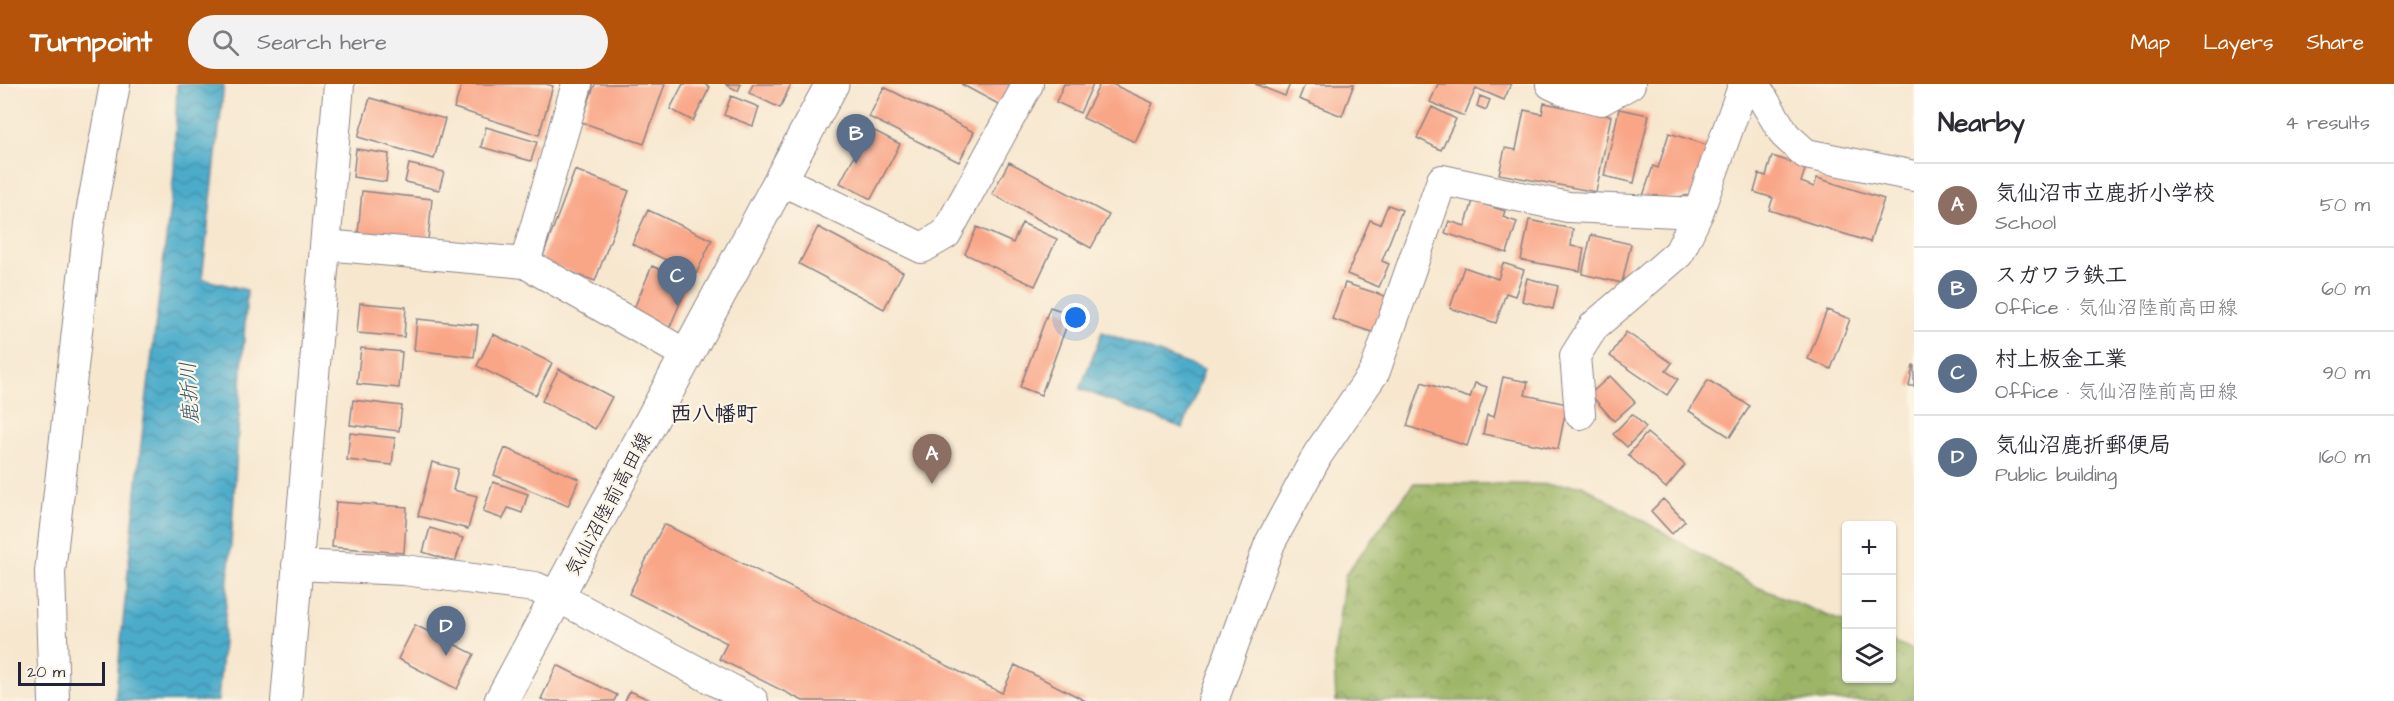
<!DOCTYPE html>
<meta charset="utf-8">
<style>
body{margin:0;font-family:"Architects Daughter","Klee One",sans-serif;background:#f2f2f3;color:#2b2b33}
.controls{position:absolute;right:18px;bottom:18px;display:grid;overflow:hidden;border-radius:6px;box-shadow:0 2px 4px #0004}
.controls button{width:54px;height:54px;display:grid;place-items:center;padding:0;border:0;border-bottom:2px solid #e1e1e2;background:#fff;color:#2b2b33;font:30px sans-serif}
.scale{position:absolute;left:18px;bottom:15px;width:87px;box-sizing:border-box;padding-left:6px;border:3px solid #22223b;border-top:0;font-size:16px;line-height:21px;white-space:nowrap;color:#22223b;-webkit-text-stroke:4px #fcf5e5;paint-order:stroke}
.you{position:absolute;left:1076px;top:234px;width:21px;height:21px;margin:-15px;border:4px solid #fff;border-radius:50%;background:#1a73e8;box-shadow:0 0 0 9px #1a73e833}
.badge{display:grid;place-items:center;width:39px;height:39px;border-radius:50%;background:#b45309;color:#fff;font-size:20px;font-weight:700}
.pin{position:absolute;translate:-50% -50px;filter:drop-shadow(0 2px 3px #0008)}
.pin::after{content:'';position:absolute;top:32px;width:21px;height:18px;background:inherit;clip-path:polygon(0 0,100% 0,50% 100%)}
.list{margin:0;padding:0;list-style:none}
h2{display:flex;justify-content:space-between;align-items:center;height:78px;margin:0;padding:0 24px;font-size:26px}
h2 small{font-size:20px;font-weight:400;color:#7c7c81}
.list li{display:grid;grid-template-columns:39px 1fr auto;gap:18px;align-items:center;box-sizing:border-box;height:84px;padding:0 24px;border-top:2px solid #e1e1e2}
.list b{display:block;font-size:22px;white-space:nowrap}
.list p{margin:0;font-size:20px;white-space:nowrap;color:#7c7c81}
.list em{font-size:20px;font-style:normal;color:#7c7c81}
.icon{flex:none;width:33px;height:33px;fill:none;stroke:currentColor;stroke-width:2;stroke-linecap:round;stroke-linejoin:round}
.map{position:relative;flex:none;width:1914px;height:617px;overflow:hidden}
header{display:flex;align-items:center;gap:36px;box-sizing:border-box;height:84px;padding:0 30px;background:#b45309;color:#fff}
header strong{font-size:28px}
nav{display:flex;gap:33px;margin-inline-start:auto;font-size:21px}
.search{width:420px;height:54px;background:#f2f2f3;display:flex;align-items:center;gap:15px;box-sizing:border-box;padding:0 21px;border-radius:33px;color:#7c7c81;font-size:22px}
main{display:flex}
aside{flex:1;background:#fff}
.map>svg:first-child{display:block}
.forest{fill:url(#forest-crowns);stroke:#5f6c50;stroke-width:1.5}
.water{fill:url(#water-waves);stroke:#366782;stroke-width:1.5}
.building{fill:#f9a687}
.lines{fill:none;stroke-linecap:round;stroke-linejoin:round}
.street-casing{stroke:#8c8485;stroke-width:32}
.primary-casing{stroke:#8c8485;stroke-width:35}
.street{stroke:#fff;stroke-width:30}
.primary{stroke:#fff;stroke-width:33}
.labels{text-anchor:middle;stroke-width:4.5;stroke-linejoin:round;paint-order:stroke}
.street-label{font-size:20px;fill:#22223b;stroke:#fcf5e5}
.water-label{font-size:21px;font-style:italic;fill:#325974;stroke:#fcf5e5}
.quarter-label{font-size:22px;font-weight:bold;fill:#22223b;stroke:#fcf5e5}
</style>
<header>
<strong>Turnpoint</strong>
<div class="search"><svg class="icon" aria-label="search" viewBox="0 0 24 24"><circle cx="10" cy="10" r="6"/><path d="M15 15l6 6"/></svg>Search here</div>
<nav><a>Map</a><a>Layers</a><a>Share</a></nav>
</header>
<main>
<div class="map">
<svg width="1914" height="617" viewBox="0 0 1914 617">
<defs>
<pattern id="forest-crowns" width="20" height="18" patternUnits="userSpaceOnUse" patternTransform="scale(1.5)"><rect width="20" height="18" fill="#9cb566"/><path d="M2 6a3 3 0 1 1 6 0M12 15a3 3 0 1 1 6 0" fill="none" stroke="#7f9355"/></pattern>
<pattern id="water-waves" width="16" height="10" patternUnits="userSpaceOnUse" patternTransform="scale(1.5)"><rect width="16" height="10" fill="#4bacca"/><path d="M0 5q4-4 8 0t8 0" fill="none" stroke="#3e8ca5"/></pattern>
</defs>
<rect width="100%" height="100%" fill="#fcf5e5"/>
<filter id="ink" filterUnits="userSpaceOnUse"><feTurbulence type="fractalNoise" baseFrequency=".0167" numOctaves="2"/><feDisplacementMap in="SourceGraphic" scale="12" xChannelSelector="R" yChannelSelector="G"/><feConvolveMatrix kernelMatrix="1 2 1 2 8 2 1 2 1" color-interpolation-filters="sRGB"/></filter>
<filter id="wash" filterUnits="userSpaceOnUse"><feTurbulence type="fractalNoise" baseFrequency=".008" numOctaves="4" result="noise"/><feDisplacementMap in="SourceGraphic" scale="24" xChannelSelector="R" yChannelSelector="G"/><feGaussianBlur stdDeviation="1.35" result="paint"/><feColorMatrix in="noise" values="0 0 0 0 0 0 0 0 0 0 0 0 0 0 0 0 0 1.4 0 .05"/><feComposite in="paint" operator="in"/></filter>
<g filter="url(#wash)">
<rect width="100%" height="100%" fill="#f7e7cf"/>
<path class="forest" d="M1414,399L1582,401L1755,502L1846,539V594H1892V557L1914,566V617H1336L1334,574L1345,491Z"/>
<path class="water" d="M177,0H224L202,195L247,206L231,459L218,617H115L140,369L174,89Z
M1102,248L1204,286L1183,344L1080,305Z"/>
<g id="blocks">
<path class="building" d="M462,0H546L553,2L539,51L454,24Z
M595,0H665L644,60L581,38Z
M683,0H704L710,3L693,37L670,25Z
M725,0H741L738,7Z
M753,0H791L780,24L749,9Z
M961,0H1011L1000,21Z
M1064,0H1093L1080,29L1056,18Z
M1100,0H1112L1153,19L1135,58L1083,34Z
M1255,0H1290L1285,12Z
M1305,0H1354L1342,32L1299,15Z
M1438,0H1511L1504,16L1476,4L1464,32L1430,18Z
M884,3L974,48L959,78L869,33Z
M731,12L759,23L753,42L724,31Z
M1480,12L1490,16L1486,26L1477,22Z
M370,14L445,35L434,75L358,53Z
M1544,19L1611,32L1596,108L1499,90L1505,64L1516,66L1524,26L1542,30Z
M1432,23L1456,35L1441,66L1417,54Z
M1619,25L1649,31L1634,99L1604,92Z
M486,43L537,58L531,77L481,63Z
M869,44L900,60L871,115L840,99Z
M1669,49L1710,62L1695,110L1650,118L1642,115L1653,82L1658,84Z
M356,65L389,70L386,98L353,93Z
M1772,72L1806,83L1801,98L1814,103L1817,94L1884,115L1870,158L1769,126L1773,114L1754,108L1759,90L1766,92Z
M1009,78L1109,131L1091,164L992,110Z
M409,80L444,88L439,106L405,98Z
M575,86L629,107L595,197L541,177Z
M362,107L432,115L428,156L358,149Z
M1473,117L1505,127L1503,133L1517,138L1507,169L1445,149L1449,137L1465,142Z
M1388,121L1402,126L1382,177L1389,180L1379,203L1347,190L1370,136L1380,140Z
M648,126L712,156L696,190L632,160Z
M1529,136L1573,145L1571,162L1584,164L1580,187L1521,176Z
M1022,139L1057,155L1035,202L965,170L977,143L1013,159Z
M818,143L903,188L884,225L799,180Z
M1591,151L1631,160L1622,199L1582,190Z
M1503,179L1524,186L1515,212L1506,209L1496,239L1450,224L1464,183L1498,195Z
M652,182L689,198L669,245L632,229Z
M1527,194L1558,202L1553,225L1522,217Z
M1345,199L1391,214L1378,250L1332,235Z
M360,219L406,223L404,253L357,249Z
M1050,223L1071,230L1041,311L1020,303Z
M1827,226L1850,235L1831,285L1808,275Z
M417,235L478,241L474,273L414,266Z
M1626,248L1672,279L1666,287L1678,295L1667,311L1610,272Z
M493,250L552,279L536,311L477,282Z
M361,264L402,268L399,304L357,300Z
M1913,281H1914V302H1909Z
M559,285L612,313L595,345L542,317Z
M1610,292L1635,318L1614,337L1590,310Z
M1503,293L1528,298L1525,311L1567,320L1558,365L1483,350L1487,331L1494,333Z
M1708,296L1750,322L1730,353L1689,327Z
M1422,298L1470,314L1475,299L1487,303L1467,362L1407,342Z
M353,316L402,322L399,347L350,341Z
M1632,330L1646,343L1627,363L1613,350Z
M350,349L395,354L392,381L347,376Z
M1647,349L1685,381L1666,404L1628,371Z
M505,364L579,395L568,422L494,391Z
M432,378L458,385L453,406L477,412L468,445L418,432Z
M493,398L528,410L522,429L508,424L503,435L483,428Z
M1663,415L1685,437L1672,450L1651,427Z
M336,418L407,423L404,469L332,463Z
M664,440L1002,609L1015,581L1086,617H803L719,575L727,559L629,510Z
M430,444L463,454L455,478L423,468Z
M415,541L474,570L457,605L398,575Z
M557,581L617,611L614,617H544L541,615Z
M630,607L652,617H625Z"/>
</g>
</g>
<g filter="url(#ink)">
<use href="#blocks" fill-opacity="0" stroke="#8c8485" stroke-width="1.5"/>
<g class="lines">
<g class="street-casing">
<path id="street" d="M1551,0L1568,8L1601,16L1630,0
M1754,0L1785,51L1806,70L1914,92
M781,96L922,164L946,150L1028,0
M325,161L525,179L687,271
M525,179L577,0
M1580,330L1575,272L1594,242L1679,169L1698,129L1744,0
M297,481L404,486L535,503L558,513L753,617
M54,617L50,488L89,140L115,0
M286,617L339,0
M1213,617L1270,459L1318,370L1375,287L1442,96L1568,123L1698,129"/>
</g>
<g class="primary-casing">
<path id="primary" d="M501,617L832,0"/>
</g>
<use href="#street" class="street"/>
<use href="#primary" class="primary"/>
</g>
</g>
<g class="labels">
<g class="street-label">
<text transform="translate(608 420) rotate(-62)" y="7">気仙沼陸前高田線</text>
</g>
<g class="water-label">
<text transform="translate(189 309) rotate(-93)" y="7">鹿折川</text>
</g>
<g class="quarter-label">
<text x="714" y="337">西八幡町</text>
</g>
</g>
</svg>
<div class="controls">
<button>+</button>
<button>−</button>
<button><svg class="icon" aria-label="layers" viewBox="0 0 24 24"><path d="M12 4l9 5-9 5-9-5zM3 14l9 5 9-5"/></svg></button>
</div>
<div class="scale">20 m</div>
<div class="you"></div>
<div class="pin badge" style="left:932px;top:400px;background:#8d6e63">A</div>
<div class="pin badge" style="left:856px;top:80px;background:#5c6f8a">B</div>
<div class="pin badge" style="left:677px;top:222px;background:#5c6f8a">C</div>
<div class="pin badge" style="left:446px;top:572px;background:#5c6f8a">D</div>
</div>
<aside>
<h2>Nearby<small>4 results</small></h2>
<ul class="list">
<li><span class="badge" style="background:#8d6e63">A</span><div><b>気仙沼市立鹿折小学校</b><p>School</p></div><em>50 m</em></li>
<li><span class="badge" style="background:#5c6f8a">B</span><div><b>スガワラ鉄工</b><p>Office · 気仙沼陸前高田線</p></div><em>60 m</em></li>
<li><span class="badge" style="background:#5c6f8a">C</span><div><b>村上板金工業</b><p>Office · 気仙沼陸前高田線</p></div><em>90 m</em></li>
<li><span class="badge" style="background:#5c6f8a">D</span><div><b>気仙沼鹿折郵便局</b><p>Public building</p></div><em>160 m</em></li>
</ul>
</aside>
</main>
